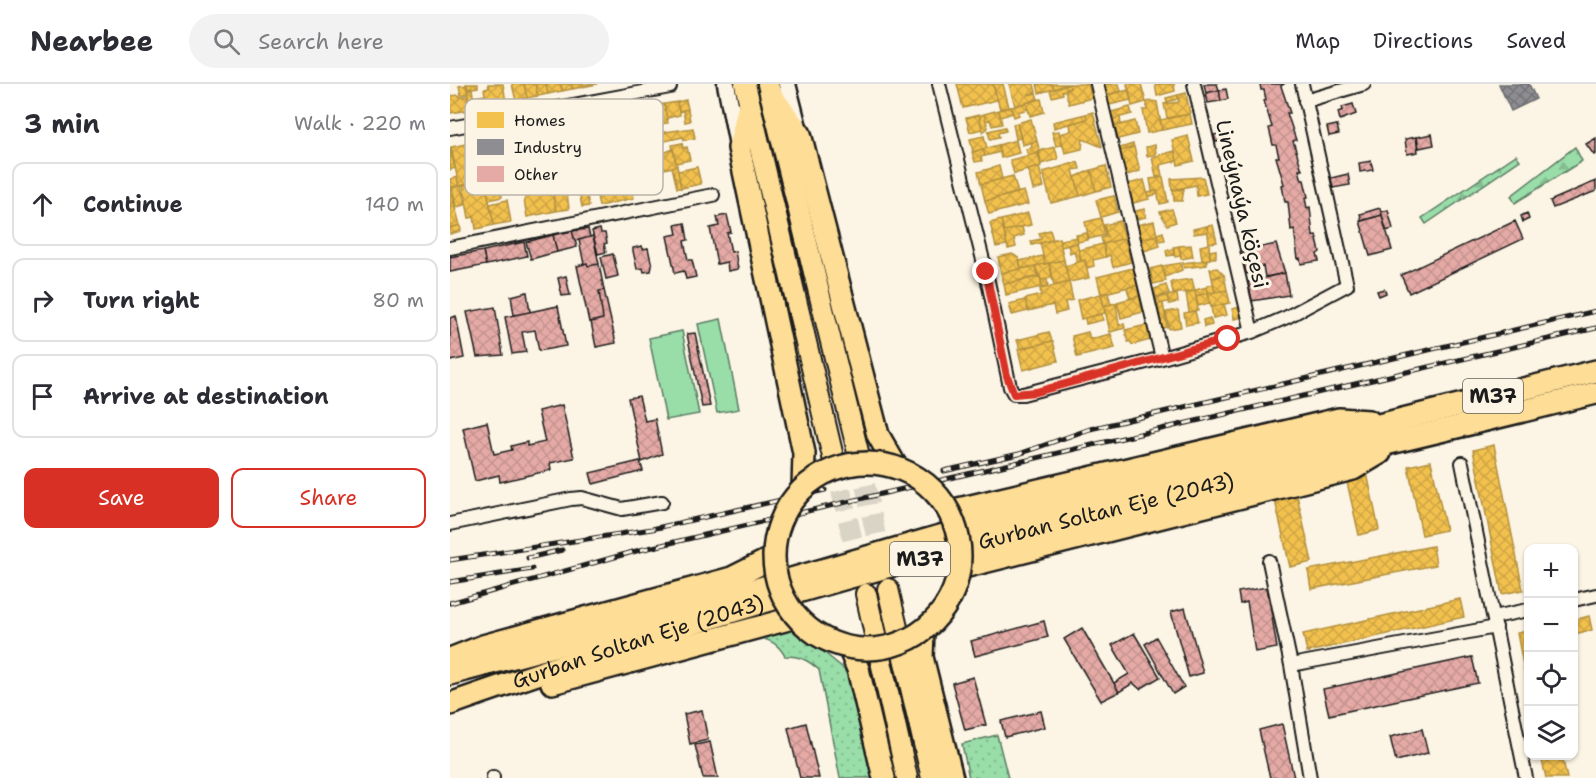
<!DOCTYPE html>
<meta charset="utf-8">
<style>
body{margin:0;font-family:"Shantell Sans",sans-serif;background:#f2f2f3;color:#2b2b33}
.controls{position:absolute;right:18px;bottom:18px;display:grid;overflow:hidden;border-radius:12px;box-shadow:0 2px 4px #0004}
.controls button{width:54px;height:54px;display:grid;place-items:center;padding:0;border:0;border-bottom:2px solid #e1e1e2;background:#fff;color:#2b2b33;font:30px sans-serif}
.stop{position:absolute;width:18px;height:18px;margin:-14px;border:4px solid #d93025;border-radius:50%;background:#fff}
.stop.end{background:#d93025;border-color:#fff;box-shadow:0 2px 6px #0008}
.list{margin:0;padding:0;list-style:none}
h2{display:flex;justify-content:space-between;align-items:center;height:78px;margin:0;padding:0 24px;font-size:26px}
h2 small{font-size:20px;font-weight:400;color:#7c7c81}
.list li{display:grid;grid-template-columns:39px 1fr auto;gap:18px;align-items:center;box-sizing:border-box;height:84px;margin:0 12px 12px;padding:0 12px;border:2px solid #e1e1e2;border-radius:12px}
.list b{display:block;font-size:22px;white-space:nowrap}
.list em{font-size:20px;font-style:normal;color:#7c7c81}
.actions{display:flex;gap:12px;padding:18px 24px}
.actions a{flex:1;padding:14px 0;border:2px solid #d93025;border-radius:12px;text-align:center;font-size:21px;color:#d93025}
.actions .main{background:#d93025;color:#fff}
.icon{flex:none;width:33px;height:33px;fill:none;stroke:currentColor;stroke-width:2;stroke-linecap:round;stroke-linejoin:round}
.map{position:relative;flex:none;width:1146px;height:694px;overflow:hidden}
header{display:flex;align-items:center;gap:36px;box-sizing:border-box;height:84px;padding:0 30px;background:#fff;border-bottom:2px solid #e1e1e2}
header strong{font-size:28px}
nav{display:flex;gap:33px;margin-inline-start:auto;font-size:21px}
.search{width:420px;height:54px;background:#f2f2f3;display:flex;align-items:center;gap:15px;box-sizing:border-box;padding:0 21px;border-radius:33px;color:#7c7c81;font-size:22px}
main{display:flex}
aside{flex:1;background:#fff}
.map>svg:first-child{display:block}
.forest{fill:url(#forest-firs);stroke:#5a7c62;stroke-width:1.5}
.park{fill:url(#park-dots);stroke:#5a7c62;stroke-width:1.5}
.pitch{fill:#99dda9;stroke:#5a7c62;stroke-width:1.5}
.homes{fill:url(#homes-cross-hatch);stroke:#b2903f;stroke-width:1.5}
.industry{fill:url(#industry-cross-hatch);stroke:#6b6b6f;stroke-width:1.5}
.building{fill:url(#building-cross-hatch);stroke:#1c1c1c;stroke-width:1.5}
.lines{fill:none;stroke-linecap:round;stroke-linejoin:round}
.primary-tunnel{stroke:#dad4c7;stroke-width:20;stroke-dasharray:20 10;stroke-linecap:butt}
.minor-casing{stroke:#1c1c1c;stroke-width:16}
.tertiary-casing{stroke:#1c1c1c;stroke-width:21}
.primary-casing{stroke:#1c1c1c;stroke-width:24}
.trunk-casing{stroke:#1c1c1c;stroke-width:26}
.minor{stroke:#fcf5e5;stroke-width:12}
.tertiary{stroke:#fcf5e5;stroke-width:16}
.primary{stroke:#fedd96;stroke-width:20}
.trunk{stroke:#fedd96;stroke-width:21}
.rail-casing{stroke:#1c1c1c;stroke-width:5}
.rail{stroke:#fcf5e5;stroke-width:3;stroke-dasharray:9;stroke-linecap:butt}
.trunk-bridge-casing{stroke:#1c1c1c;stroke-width:26;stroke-linecap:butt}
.trunk-bridge{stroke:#fedd96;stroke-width:21}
.route{stroke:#d93025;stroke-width:8}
.labels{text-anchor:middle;stroke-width:6;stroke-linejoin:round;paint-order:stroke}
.shield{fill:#fcf5e5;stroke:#5f5d58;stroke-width:1.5}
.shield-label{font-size:20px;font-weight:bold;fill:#1c1c1c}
.street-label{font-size:21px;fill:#1c1c1c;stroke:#fcf5e5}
.key{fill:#fcf5e5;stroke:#b9b4a9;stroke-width:1.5}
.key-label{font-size:16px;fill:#1c1c1c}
</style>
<header>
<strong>Nearbee</strong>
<div class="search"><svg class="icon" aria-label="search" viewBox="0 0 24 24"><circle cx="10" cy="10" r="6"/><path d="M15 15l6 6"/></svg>Search here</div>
<nav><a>Map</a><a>Directions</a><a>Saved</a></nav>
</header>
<main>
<aside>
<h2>3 min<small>Walk · 220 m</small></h2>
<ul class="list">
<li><svg class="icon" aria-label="ahead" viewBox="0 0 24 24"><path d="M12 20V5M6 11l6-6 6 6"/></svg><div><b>Continue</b></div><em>140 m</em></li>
<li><svg class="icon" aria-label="right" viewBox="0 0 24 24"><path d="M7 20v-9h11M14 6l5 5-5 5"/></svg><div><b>Turn right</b></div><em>80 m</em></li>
<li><svg class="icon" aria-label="arrive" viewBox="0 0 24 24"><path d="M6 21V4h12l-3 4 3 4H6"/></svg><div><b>Arrive at destination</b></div></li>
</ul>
<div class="actions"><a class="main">Save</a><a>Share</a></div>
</aside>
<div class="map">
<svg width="1146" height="694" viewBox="0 0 1146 694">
<defs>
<pattern id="forest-firs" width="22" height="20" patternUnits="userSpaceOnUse" patternTransform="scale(1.5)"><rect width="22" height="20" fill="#99dda9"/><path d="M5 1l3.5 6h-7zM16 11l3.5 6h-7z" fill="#83bd91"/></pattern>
<pattern id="park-dots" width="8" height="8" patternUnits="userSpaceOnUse" patternTransform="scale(1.5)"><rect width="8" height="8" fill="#99dda9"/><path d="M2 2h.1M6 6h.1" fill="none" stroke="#83bd91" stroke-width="1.8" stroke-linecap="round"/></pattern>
<pattern id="homes-cross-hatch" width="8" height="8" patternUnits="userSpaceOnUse" patternTransform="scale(1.5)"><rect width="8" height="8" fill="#f2c14e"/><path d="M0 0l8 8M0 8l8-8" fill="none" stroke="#cfa544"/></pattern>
<pattern id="industry-cross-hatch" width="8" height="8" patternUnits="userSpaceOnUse" patternTransform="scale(1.5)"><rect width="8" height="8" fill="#8d8d92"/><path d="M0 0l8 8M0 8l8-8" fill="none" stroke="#727276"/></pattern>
<pattern id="building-cross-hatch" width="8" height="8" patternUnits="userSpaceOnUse" patternTransform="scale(1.5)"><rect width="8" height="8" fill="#e5aaa6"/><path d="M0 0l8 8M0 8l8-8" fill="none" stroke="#c4928e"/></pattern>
</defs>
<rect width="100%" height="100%" fill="#fcf5e5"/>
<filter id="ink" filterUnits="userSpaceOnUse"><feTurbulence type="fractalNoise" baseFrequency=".0167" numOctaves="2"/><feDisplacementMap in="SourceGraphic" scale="12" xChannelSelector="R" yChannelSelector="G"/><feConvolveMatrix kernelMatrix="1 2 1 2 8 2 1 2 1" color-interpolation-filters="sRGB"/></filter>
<g filter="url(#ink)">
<path class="forest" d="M1125,63L1132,77L1065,119L1061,112Z
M1066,71L1070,76L976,140L972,134Z"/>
<path class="park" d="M343,543L393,584L404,601L427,694H390L369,586C358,576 350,572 335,572C328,560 321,556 307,553Z
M547,651L558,694H519L512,660Z"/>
<path class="pitch" d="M271,235L289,325L267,329L248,240Z
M232,247L249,330L216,336L199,254Z"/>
<path class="homes" d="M28,0V3L17,5L16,0Z
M38,0H53L56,18L37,21L34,5L39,4Z
M62,0H74L77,14L66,17Z
M74,0H85L88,12L77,14Z
M85,0H96L98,10L88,12Z
M96,0H111L112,7L98,10Z
M111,0H121L122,5L112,7Z
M121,0H147L122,5Z
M507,0H543L547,16L513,24Z
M543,0H553L559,23L550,25Z
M559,0H584L586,8L578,11L586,9L588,15L565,22Z
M587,0H602L604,5L589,9Z
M602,0H621L604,5Z
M619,0H638L642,14L619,20L615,6L620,4Z
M619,0L620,4L612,7L613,10L602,13L600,6Z
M654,0H669L671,7L657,11Z
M677,0H691L696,18L682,22Z
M705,0H724L725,7L707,12Z
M17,1L18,10L11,11L9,2Z
M17,5H22L25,23L20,24Z
M679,6L681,16L659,21L657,11Z
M736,9L740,30L717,34L714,20L729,18L728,11Z
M9,11L10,13L17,12L19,26L0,29V12Z
M35,11L37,21L25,23L23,13Z
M728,11V15L717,18L716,14Z
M591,15L594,28L580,32L576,19Z
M236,16L238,25L229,27L227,18Z
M701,17L707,18L712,46L697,49L693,26H697V18Z
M227,18L230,31L217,34L214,20Z
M576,19L578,25L568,28L569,31L564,33L561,23Z
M214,20L218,39L205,41L201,22Z
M561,23L563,29L550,33L549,26Z
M680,23L682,30L663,35L661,28Z
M238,25L240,37L235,38L233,26Z
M549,26L552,40L542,42L540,36L536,37L534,30Z
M643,28L652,63L633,55L632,65L615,69L610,50L621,47L620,40L637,35L636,30Z
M534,30L538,44L533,48L529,31Z
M636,30L637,35L604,44L603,38Z
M740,30L742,40L712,46L710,36Z
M529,31L532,45L520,48L516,34Z
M670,33L671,41L665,42L663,35Z
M581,35L587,57L572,61L567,39Z
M685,37L688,50L668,55L665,42Z
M567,39L571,54L566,55L563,40Z
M555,43L556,47L548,49L549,53L540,55L538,47Z
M243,44L245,54L234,56L233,53L210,58L208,49Z
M609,47L612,61L606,62L602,48Z
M534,52L537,64L523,68L520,55Z
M738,52L744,77L728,81L722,56Z
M566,56L569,69L551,74L548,61Z
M587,57L590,68L578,72L576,65L582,63L581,58Z
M232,59L233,64L237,63L240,76L226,79L222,61Z
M16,60L24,99L9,102L1,63Z
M683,60L684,63L670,67V64Z
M548,61L550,68L535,72L533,65Z
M705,61L706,70L697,72L696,63Z
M0,63L5,84L0,86Z
M605,63L608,75L591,80L589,67Z
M684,63L690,87L677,91L670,67Z
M223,65L227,82L214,85L211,70Z
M533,65L535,72L531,73L532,77L525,78L522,68Z
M725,67L727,77L710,81L712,92L706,93L702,73Z
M588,69L591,82L564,90L560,76Z
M130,76L139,122L132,123L123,77Z
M628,78L630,85L623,86L630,112L601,119L593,88Z
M227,82L231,104H227L222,83Z
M549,82L552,95L531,100L528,88Z
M656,82L661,103L646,107L641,86Z
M247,83L251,100L231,104L228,87Z
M589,83L594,103L583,106L578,86Z
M641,86L646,107L630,112L625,93Z
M563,92L568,109L535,117L531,100Z
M7,93L9,102L0,104V95Z
M115,93L119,125L106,127L100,95Z
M713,93L718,118L710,120L707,107H702L700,95Z
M753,93L757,110L747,112L746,101L722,106L721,95Z
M49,94L52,113L39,116L35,97Z
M694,96L699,115L683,119L678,100Z
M35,97L44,141L26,145L24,133L19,134L13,101Z
M165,98L166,103L181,100L184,114L149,122L146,107L154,106L153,100Z
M94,99L96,111L103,110L106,127L77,133L74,116L76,112L87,110L86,101Z
M11,102L15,121L6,123L2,103Z
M0,104L10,141L0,144Z
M734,105L732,117H724L723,106Z
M574,107L578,120L539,130L535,117Z
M707,107V110L698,113L697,109Z
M664,112L668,128L651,133L646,116Z
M57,116L61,138L44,141L40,120Z
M695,125L696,133L687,135L685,127Z
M722,125L726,138L717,141L710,128Z
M578,129L581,141L554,147L551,136Z
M651,134L655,151L639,155L635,138Z
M551,136L557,161L546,163L540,139Z
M670,137L675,154L653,160L651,154L657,152L654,141Z
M704,137L707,151L691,155L687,141Z
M10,141L11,147L0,150V144Z
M763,141L767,158L759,159L757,142Z
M757,142L758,148L744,150L743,145Z
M572,143L574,151L564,154L566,163L558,165L554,147Z
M600,146L603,156L582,161L581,157L591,155L589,149Z
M713,148L715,156L709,157L707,150Z
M637,149L638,156L628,158L626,151Z
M707,151L710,162L694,167L691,155Z
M627,153L628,159L611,163L610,156Z
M609,154L614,176L595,180L590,159Z
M675,154L681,178L663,183L660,171L656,173L653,160Z
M627,159L631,177L627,178L624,167L620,169L618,161Z
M653,160L656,173L643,176L644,182L637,184L635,176L631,177L629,166Z
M759,160L760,175L752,176L750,162Z
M741,161L743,173L731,175L729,162Z
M729,162L731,172L725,173L723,163Z
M724,165V171L717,172L716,166Z
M766,166V174H760V167Z
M562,170L569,174L571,185L551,189L548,173Z
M593,172L595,180L571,185L569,177Z
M614,176L619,198L604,202L599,179Z
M635,176L639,194L619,198L615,182Z
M757,176V181L734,184L733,179Z
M599,179L603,194L591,196L585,182Z
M731,179L732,186L715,193L712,182Z
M585,182L588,193L554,200L551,189Z
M712,182L716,197L703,200L700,185Z
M683,184L687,201L651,210L647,193Z
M767,184L774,191L762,194L760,185Z
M774,191L777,206L765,208L762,194Z
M590,192L592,203L556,211L554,200Z
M597,195L598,202L592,203L591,196Z
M742,195L745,207L723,210L721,198Z
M619,198L623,216L615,218L617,227L605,230L603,221L578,227L575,215L591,211L590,205Z
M763,200L765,208L758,209L757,202Z
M687,201L689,212L680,215L677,204Z
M716,201L719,210L706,213L704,205Z
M757,203L758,209L746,212L745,206Z
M777,206L780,219L761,223L758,209Z
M745,207L748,226L739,228L736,209Z
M658,209L661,220L654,222L651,210Z
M758,209L760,219L748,222L746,212Z
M651,210L655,229L631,235L627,216Z
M727,210L728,218L719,220L717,212Z
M689,212L693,228L671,234L667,218Z
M717,212L719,218L707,220L706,214Z
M575,216L578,227L562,231L559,220Z
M666,219L669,241L674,240L675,244L660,248L654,222Z
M713,219L717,243L712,244L708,220Z
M774,220L777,231L763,234L761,223Z
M791,223L793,233L784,235L782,225Z
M728,226L731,243L719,245L716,228Z
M745,227L748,239L736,241L734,229Z
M652,230L653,236L636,240L635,234Z
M760,234L762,241L754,243L753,236Z
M697,241L700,256L682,261L681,258H678L675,246Z
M599,248L602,257L570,265L567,256Z
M638,248L640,255L661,250L665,264L627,273L622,252Z
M603,257L608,277L573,286L568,265Z
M1044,361L1073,506L1052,510L1023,366Z
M981,377L996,446L972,451L958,382Z
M917,389L929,446L909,451L896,394Z
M846,407L862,478L840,483L824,412Z
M983,462L986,481L861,505L858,486Z
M1010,515L1014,533L857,568L853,550Z
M1139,532L1142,546L1124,550V536Z
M1078,547V607L1067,549Z
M1091,672H1112L1117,694H1096Z"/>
<path class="industry" d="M1049,0H1079L1086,15L1061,27Z"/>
<path class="building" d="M754,0H767L769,6L756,9Z
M810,0H834L831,2L840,29H837L846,56L843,57L852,86H849L852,96H854L858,113L855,114L857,124L860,123L863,152L866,151L870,168L867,170L869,177L851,180L850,174L848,175L844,145L841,146L838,118H835L832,101L834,100L826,73H829L826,61H823L819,44L822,43L814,17L816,16L814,6H811Z
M776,5L778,15L771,17L769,6Z
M769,6L771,17L758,19L756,9Z
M903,20L906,30L890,36L888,28L893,26L892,23Z
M887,41L889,50L879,52L877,43Z
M773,49L775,56L766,58L764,51Z
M982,50L984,61L969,64L967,53Z
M966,53L968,68L957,70L955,55Z
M1146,54V70L1144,71L1136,60Z
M921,77L923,86L910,88L909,79Z
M898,90L900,101L883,104L881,94Z
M1146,97V107L1103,124L1100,117Z
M930,124L932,131L912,137L910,130Z
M938,126L943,145L936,147L931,128Z
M1077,129L1079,135L1073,138L1071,132Z
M277,131L281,148L277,149L281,168L285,167L288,185L278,187L277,178L267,180L260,144L269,142L267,133Z
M932,131L942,166L920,172L910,137Z
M1065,137L1073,155L959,209L951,191Z
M235,139L238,156L234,157L238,176H242L246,193L236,195L234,187L225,189L217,152L227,150L225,141Z
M138,145L140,153L125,157L122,147Z
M150,145L151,149H155L157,159L154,160L156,168L148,170L142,147Z
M122,147L127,163L107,168L103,151Z
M103,151L107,168L81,175L76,158Z
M143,152L149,180L138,182L137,179L134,180L129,156Z
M74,158L77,172L36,181L33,167Z
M826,160L835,189L815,193L813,182L801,184L802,188L796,190L792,167Z
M192,162L193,165L198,164L202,182L201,187L194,188L193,184L187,185L183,167V164Z
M33,167L36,181L0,188V173Z
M163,170L168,192L156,195L151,173Z
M137,179L138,182L149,180L154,206L149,207L153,235L139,238L127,182Z
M835,189L839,211L802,217L798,198Z
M116,192L120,211L112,212L108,194Z
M934,205L936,209L929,212L927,207Z
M154,206L166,259L146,263L141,238L153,235L149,207Z
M77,208L80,228L64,231L61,212Z
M108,222L116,262L89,267L85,246L72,248L76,268L62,270L55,233Z
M45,223L53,271L27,273L17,228Z
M6,232L14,274L0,277V234Z
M245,249L260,322L252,323L237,250Z
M189,312L195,337L205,335L212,370L192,378L178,314Z
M112,321L124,374L100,379L101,386L50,398L49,391L25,397L13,344L37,338L44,370L62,366L61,362L77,358V362L95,358L88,327Z
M190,377L193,387L143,400L140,389Z
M817,503L827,564L805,568L797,518L790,520L788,508Z
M735,524L753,589L739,593L721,528Z
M594,537L598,553L525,572L521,557Z
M632,544L669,608L651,617L614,555Z
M684,549L710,593L690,605L683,599L669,608L664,599L679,590L662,561Z
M706,553L734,603L723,610L695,560Z
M1022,573L1028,599L879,631L873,605Z
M523,593L536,641L515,646L502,599Z
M252,626L258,656L240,660L234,630Z
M591,627L595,643L555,653L551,637Z
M356,639L369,694H350L338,644Z
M832,640L844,694H820L809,646Z
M972,645L978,669L946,677L940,653Z
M260,658L268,694H253L245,661Z"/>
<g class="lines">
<path class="primary-tunnel" d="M409,372L433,485
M384,377L411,491"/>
<g class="minor-casing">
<path id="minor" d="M489,0L536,188L560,303L564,310H573L712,274L802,248L837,233L897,201L852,0
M647,0L712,274
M744,0L802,248
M855,17L914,0
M0,44L220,3
M0,164L263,111
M1012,379L1076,694
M0,440L121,415L132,414L172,425L212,418
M819,477L841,581L860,694
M1124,516L1146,511
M1044,533L1078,526
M841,581L1046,543
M43,693V694"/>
</g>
<g class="tertiary-casing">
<path id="tertiary" d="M276,0L288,61
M337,0L348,43"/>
</g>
<g class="primary-casing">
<path id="primary" d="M295,0L384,377
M318,0L409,372
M438,505L482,694
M416,510L457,694"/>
</g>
<g class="trunk-casing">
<g id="trunk">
<path d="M321,11L350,50L428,351L447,384"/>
<path d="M299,21L289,64L354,369L353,404"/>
<path d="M500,427L889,335L919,337"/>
<path d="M510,484L903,385L930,369"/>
<path d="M473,547L472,573L502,694"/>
<path d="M399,564L408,585L434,694"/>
<path d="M0,575L33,562L282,494L324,473"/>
<path d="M0,590L168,545L542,437L1146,287"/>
<path d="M102,599L346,533"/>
<path id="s1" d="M0,620C159,564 321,513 485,470C704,413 926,364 1146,309"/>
</g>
</g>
<use href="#minor" class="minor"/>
<use href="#tertiary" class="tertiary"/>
<use href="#primary" class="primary"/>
<use href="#trunk" class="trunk"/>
<g class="rail-casing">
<path id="rail" d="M494,387L569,370L640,345L1146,227
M78,474L112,466
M0,476L202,445L375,406
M0,498L82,485
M0,519L190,466L1146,244"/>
</g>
<use href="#rail" class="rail"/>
<g class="trunk-bridge-casing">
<path id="trunk-bridge" d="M324 472a93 93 0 1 1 186 0a93 93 0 1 1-186 0Z"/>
</g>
<use href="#trunk-bridge" class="trunk-bridge"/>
</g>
</g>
<g class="lines" filter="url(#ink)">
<path class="route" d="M536,188L557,292L564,310L586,308L778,255"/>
</g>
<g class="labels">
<g class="shield">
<rect x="1013" y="295" width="60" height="34" rx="4.5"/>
<rect x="440" y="458" width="60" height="34" rx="4.5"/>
</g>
<g class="shield-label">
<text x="1043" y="319">M37</text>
<text x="470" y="482">M37</text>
</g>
<g class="street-label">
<text transform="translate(792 120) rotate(77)" y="7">Lineýnaýa köçesi</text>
<text dy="7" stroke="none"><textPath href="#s1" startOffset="684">Gurban Soltan Eje (2043)</textPath></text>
<text dy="7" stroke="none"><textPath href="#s1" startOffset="198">Gurban Soltan Eje (2043)</textPath></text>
</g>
</g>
<rect x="15" y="15" width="198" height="96" rx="9" class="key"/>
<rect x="27" y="28" width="27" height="16" fill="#f2c14e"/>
<rect x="27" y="55" width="27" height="16" fill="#8d8d92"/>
<rect x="27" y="82" width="27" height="16" fill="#e5aaa6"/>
<g class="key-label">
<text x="64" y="42">Homes</text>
<text x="64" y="69">Industry</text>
<text x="64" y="96">Other</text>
</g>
</svg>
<div class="controls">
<button>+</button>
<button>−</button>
<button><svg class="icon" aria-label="locate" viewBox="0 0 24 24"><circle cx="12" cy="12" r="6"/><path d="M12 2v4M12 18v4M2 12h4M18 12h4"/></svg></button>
<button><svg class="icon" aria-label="layers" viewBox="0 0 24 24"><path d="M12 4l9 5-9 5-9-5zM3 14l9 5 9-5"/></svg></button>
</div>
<div class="stop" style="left:778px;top:255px"></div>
<div class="stop end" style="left:536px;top:188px"></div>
</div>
</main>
